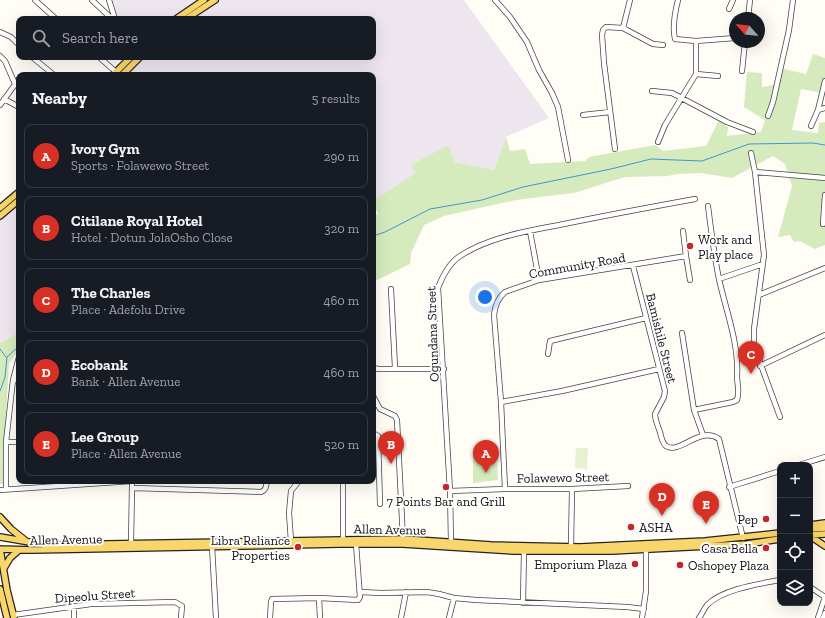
<!DOCTYPE html>
<meta charset="utf-8">
<style>
body{margin:0;font-family:"Zilla Slab",serif;background:#20242c;color:#f1f3f6}
.controls{position:absolute;right:12px;bottom:12px;display:grid;overflow:hidden;border-radius:8px;box-shadow:0 4px 16px #0002}
.controls button{width:36px;height:36px;display:grid;place-items:center;padding:0;border:0;border-bottom:1px solid #363941;background:#171b24;color:#f1f3f6;font:20px sans-serif}
.compass{position:absolute;left:729px;top:12px;width:36px;height:36px;border-radius:50%;background:#171b24;box-shadow:0 4px 16px #0002;rotate:297deg}
.you{position:absolute;left:485px;top:297px;width:14px;height:14px;margin:-10px;border:3px solid #fff;border-radius:50%;background:#1a73e8;box-shadow:0 0 0 6px #1a73e833}
.badge{display:grid;place-items:center;width:26px;height:26px;border-radius:50%;background:#d93025;color:#fff;font-size:13px;font-weight:700}
.pin{position:absolute;translate:-50% -33px;filter:drop-shadow(0 1px 2px #0008)}
.pin::after{content:'';position:absolute;top:21px;width:14px;height:12px;background:inherit;clip-path:polygon(0 0,100% 0,50% 100%)}
.list{margin:0;padding:0;list-style:none}
h2{display:flex;justify-content:space-between;align-items:center;height:52px;margin:0;padding:0 16px;font-size:17px}
h2 small{font-size:13px;font-weight:400;color:#9ea1a6}
.list li{display:grid;grid-template-columns:26px 1fr auto;gap:12px;align-items:center;box-sizing:border-box;height:64px;margin:0 8px 8px;padding:0 8px;border:1px solid #363941;border-radius:8px}
.list b{display:block;font-size:15px;white-space:nowrap}
.list p{margin:0;font-size:13px;white-space:nowrap;color:#9ea1a6}
.list em{font-size:13px;font-style:normal;color:#9ea1a6}
.icon{flex:none;width:22px;height:22px;fill:none;stroke:currentColor;stroke-width:2;stroke-linecap:round;stroke-linejoin:round}
.map{position:relative;flex:none;width:825px;height:618px;overflow:hidden}
.search{position:absolute;background:#171b24;box-shadow:0 4px 16px #0002;left:16px;top:16px;width:360px;height:44px;display:flex;align-items:center;gap:10px;box-sizing:border-box;padding:0 14px;border-radius:8px;color:#9ea1a6;font-size:15px}
.panel{position:absolute;background:#171b24;box-shadow:0 4px 16px #0002;left:16px;top:72px;width:360px;height:412px;border-radius:8px}
.map>svg:first-child{display:block}
.industrial{fill:#eee6ef}
.green{fill:#d5ebbd}
.pitch{fill:#e6f2cf}
.lines{fill:none;stroke-linecap:round;stroke-linejoin:round}
.stream{stroke:#3f96cf;stroke-width:1}
.minor-casing{stroke:#444;stroke-width:6}
.major-casing{stroke:#222;stroke-width:8}
.minor{stroke:#fff;stroke-width:4.5}
.major{stroke:#f9d66b;stroke-width:5.5}
.poi-dot{fill:#c4262e;stroke:#fff;stroke-width:1.5}
.labels{text-anchor:middle;stroke-width:4;stroke-linejoin:round;paint-order:stroke}
.poi-label{font-size:13px;fill:#111;stroke:#fff;text-anchor:end}
.street-label{font-size:13px;fill:#111;stroke:#fff}
</style>
<div class="map">
<svg width="825" height="618" viewBox="0 0 825 618">
<rect width="100%" height="100%" fill="#fffdf5"/>
<path class="industrial" d="M112,0H464L549,118L506,137L494,170L455,162L448,146L411,165L415,173L373,201V75H128L134,68L130,57H373V19H118Z
M19,202V332L0,343V218Z"/>
<path class="green" d="M813,54L825,58V80L822,93L801,89L792,130L818,133L819,123L825,122V245L815,249L800,241L794,242L790,235L778,237L792,186L785,164L773,156L732,178L701,173L678,174L668,176L625,177L574,193L516,200L444,216L424,225L411,253L410,264L373,282V216L378,214L373,201L415,173L411,165L448,145L455,162L494,170L506,137L510,151L525,149L530,164L585,161L589,157L655,145L663,151L706,146L719,120L728,127L727,136L761,132L765,120L744,107L747,72L762,73V87L777,84L780,68L806,74Z
M19,332V350L9,363L4,447V484H0V343Z
M477,450L479,452L497,451L498,480L473,483V451Z"/>
<path class="pitch" d="M576,448H588L587,469L575,468Z
M488,453H497L498,464L489,465Z"/>
<g class="lines">
<path class="stream" d="M373,236L385,232L430,209L482,200L523,187L611,169L651,159L702,161L749,144L813,143L825,145
M0,349L6,357
M0,391L5,377L7,357L19,346"/>
<g class="minor-casing">
<path id="minor" d="M35,0L56,19
M92,0L112,19
M109,0L115,19
M495,0L510,17L527,42L539,70L552,93L558,107L568,160
M678,0C675,12 672,27 675,39L696,41L735,38
M729,9L733,0
M748,18L750,0
M623,28L630,0
M0,32L11,37L19,45
M0,56L5,61L15,84
M32,57L54,75
M99,57L116,72
M742,71L745,42
M696,74L718,76
M652,91L672,93L727,122L753,132
M4,99L19,107
M0,105L19,79
M818,110L825,108
M583,115L610,112
M768,116L773,102L789,30L793,0
M811,126L818,110L825,81
M658,142L665,125L696,74V41
M615,149L604,63L602,35L603,30L606,27L623,28L653,44L663,45
M751,153L755,172L764,255L754,329V346L780,417
M755,172L825,178
M823,224L825,195
M530,231L539,280
M683,231L686,256
M633,266L665,391L664,397L655,414C655,420 658,426 660,432C661,436 662,443 666,446C680,455 700,425 719,439L743,538
M719,279L763,264
M391,289L395,368
M759,295L825,268
M682,333L694,410L703,435
M548,354L550,341L646,318
M760,366L825,335
M373,368L379,369H444
M13,380L19,357
M373,396L380,409L395,416L397,420L403,539
M501,402L562,391L659,369
M694,410L733,402L737,400C740,391 737,384 737,376C739,343 726,311 719,279C714,255 711,230 708,206
M373,433L378,436L380,504
M6,442H19
M799,465L825,457
M343,481V540
M729,487L780,471
M133,488L261,492C266,490 266,487 267,481
M6,489V442L13,380L19,379
M505,489L501,402L494,315C495,305 498,298 505,292L539,280L686,256L690,280
M0,490L132,481
M450,491L505,489H572L628,486
M291,541L289,513L291,491L299,481
M451,542L450,491L438,288C443,275 449,263 460,256C491,236 529,231 564,224C608,215 651,207 695,199
M131,544L132,485
M212,546L216,618
M571,546L572,489
M810,587L825,597
M360,592L381,593L427,592L439,594L454,598L476,600L627,607L644,609
M319,598L320,618
M523,603L524,551
M74,607V618
M13,615L91,604L175,602L182,606L181,618
M270,618L271,602L272,599L319,598L358,600L360,597L356,544
M401,618L406,592
M449,618L454,598
M642,618L646,591V550
M699,618C702,614 704,609 707,605C723,589 759,584 780,580
M818,618L825,597
M823,618L825,613"/>
</g>
<g class="major-casing">
<path id="major" d="M176,19L204,0
M186,19L215,0
M113,75L131,57
M122,75L140,57
M0,208L19,192
M0,216L19,200
M0,517L11,529L26,541
M810,525L825,523
M810,529L825,528
M810,535L825,534
M810,536L825,546
M0,537L47,545L403,539L491,545L580,547L705,541L780,533
M0,549L33,550L340,544H403L514,551H612L747,544L780,539
M0,549L7,590L14,618
M4,568L10,558L19,550
M0,589L7,618"/>
</g>
<use href="#minor" class="minor"/>
<use href="#major" class="major"/>
</g>
<g class="poi-dot">
<circle cx="690" cy="246" r="4"/>
<circle cx="446" cy="487" r="4"/>
<circle cx="766" cy="519" r="4"/>
<circle cx="631" cy="527" r="4"/>
<circle cx="298" cy="547" r="4"/>
<circle cx="766" cy="548" r="4"/>
<circle cx="635" cy="564" r="4"/>
<circle cx="680" cy="565" r="4"/>
</g>
<g class="labels">
<g class="poi-label">
<text x="698" y="244" text-anchor="start">Work and<tspan x="698" dy="15">Play place</tspan></text>
<text x="446" y="506" text-anchor="middle">7 Points Bar and Grill</text>
<text x="758" y="524">Pep</text>
<text x="639" y="532" text-anchor="start">ASHA</text>
<text x="290" y="545">Libra Reliance<tspan x="290" dy="15">Properties</tspan></text>
<text x="758" y="553">Casa Bella</text>
<text x="627" y="569">Emporium Plaza</text>
<text x="688" y="570" text-anchor="start">Oshopey Plaza</text>
</g>
<g class="street-label">
<text transform="translate(577 265) rotate(-10)" y="5">Community Road</text>
<text transform="translate(432 334) rotate(-92)" y="5">Ogundana Street</text>
<text transform="translate(662 338) rotate(76)" y="5">Bamishile Street</text>
<text transform="translate(563 477) rotate(-1)" y="5">Folawewo Street</text>
<text transform="translate(390 529) rotate(1)" y="5">Allen Avenue</text>
<text transform="translate(66 539) rotate(-1)" y="5">Allen Avenue</text>
<text transform="translate(95 595) rotate(-4)" y="5">Dipeolu Street</text>
</g>
</g>
</svg>
<div class="controls">
<button>+</button>
<button>−</button>
<button><svg class="icon" aria-label="locate" viewBox="0 0 24 24"><circle cx="12" cy="12" r="6"/><path d="M12 2v4M12 18v4M2 12h4M18 12h4"/></svg></button>
<button><svg class="icon" aria-label="layers" viewBox="0 0 24 24"><path d="M12 4l9 5-9 5-9-5zM3 14l9 5 9-5"/></svg></button>
</div>
<svg class="compass" viewBox="-18 -18 36 36"><path d="M0-13l5 13h-10z" fill="#e53935"/><path d="M0 13l5-13h-10z" fill="#9ea1a6"/></svg>
<div class="you"></div>
<div class="pin badge" style="left:486px;top:473px">A</div>
<div class="pin badge" style="left:391px;top:464px">B</div>
<div class="pin badge" style="left:751px;top:374px">C</div>
<div class="pin badge" style="left:662px;top:516px">D</div>
<div class="pin badge" style="left:706px;top:524px">E</div>
<div class="search"><svg class="icon" aria-label="search" viewBox="0 0 24 24"><circle cx="10" cy="10" r="6"/><path d="M15 15l6 6"/></svg>Search here</div>
<section class="panel">
<h2>Nearby<small>5 results</small></h2>
<ul class="list">
<li><span class="badge">A</span><div><b>Ivory Gym</b><p>Sports · Folawewo Street</p></div><em>290 m</em></li>
<li><span class="badge">B</span><div><b>Citilane Royal Hotel</b><p>Hotel · Dotun JolaOsho Close</p></div><em>320 m</em></li>
<li><span class="badge">C</span><div><b>The Charles</b><p>Place · Adefolu Drive</p></div><em>460 m</em></li>
<li><span class="badge">D</span><div><b>Ecobank</b><p>Bank · Allen Avenue</p></div><em>460 m</em></li>
<li><span class="badge">E</span><div><b>Lee Group</b><p>Place · Allen Avenue</p></div><em>520 m</em></li>
</ul>
</section>
</div>
